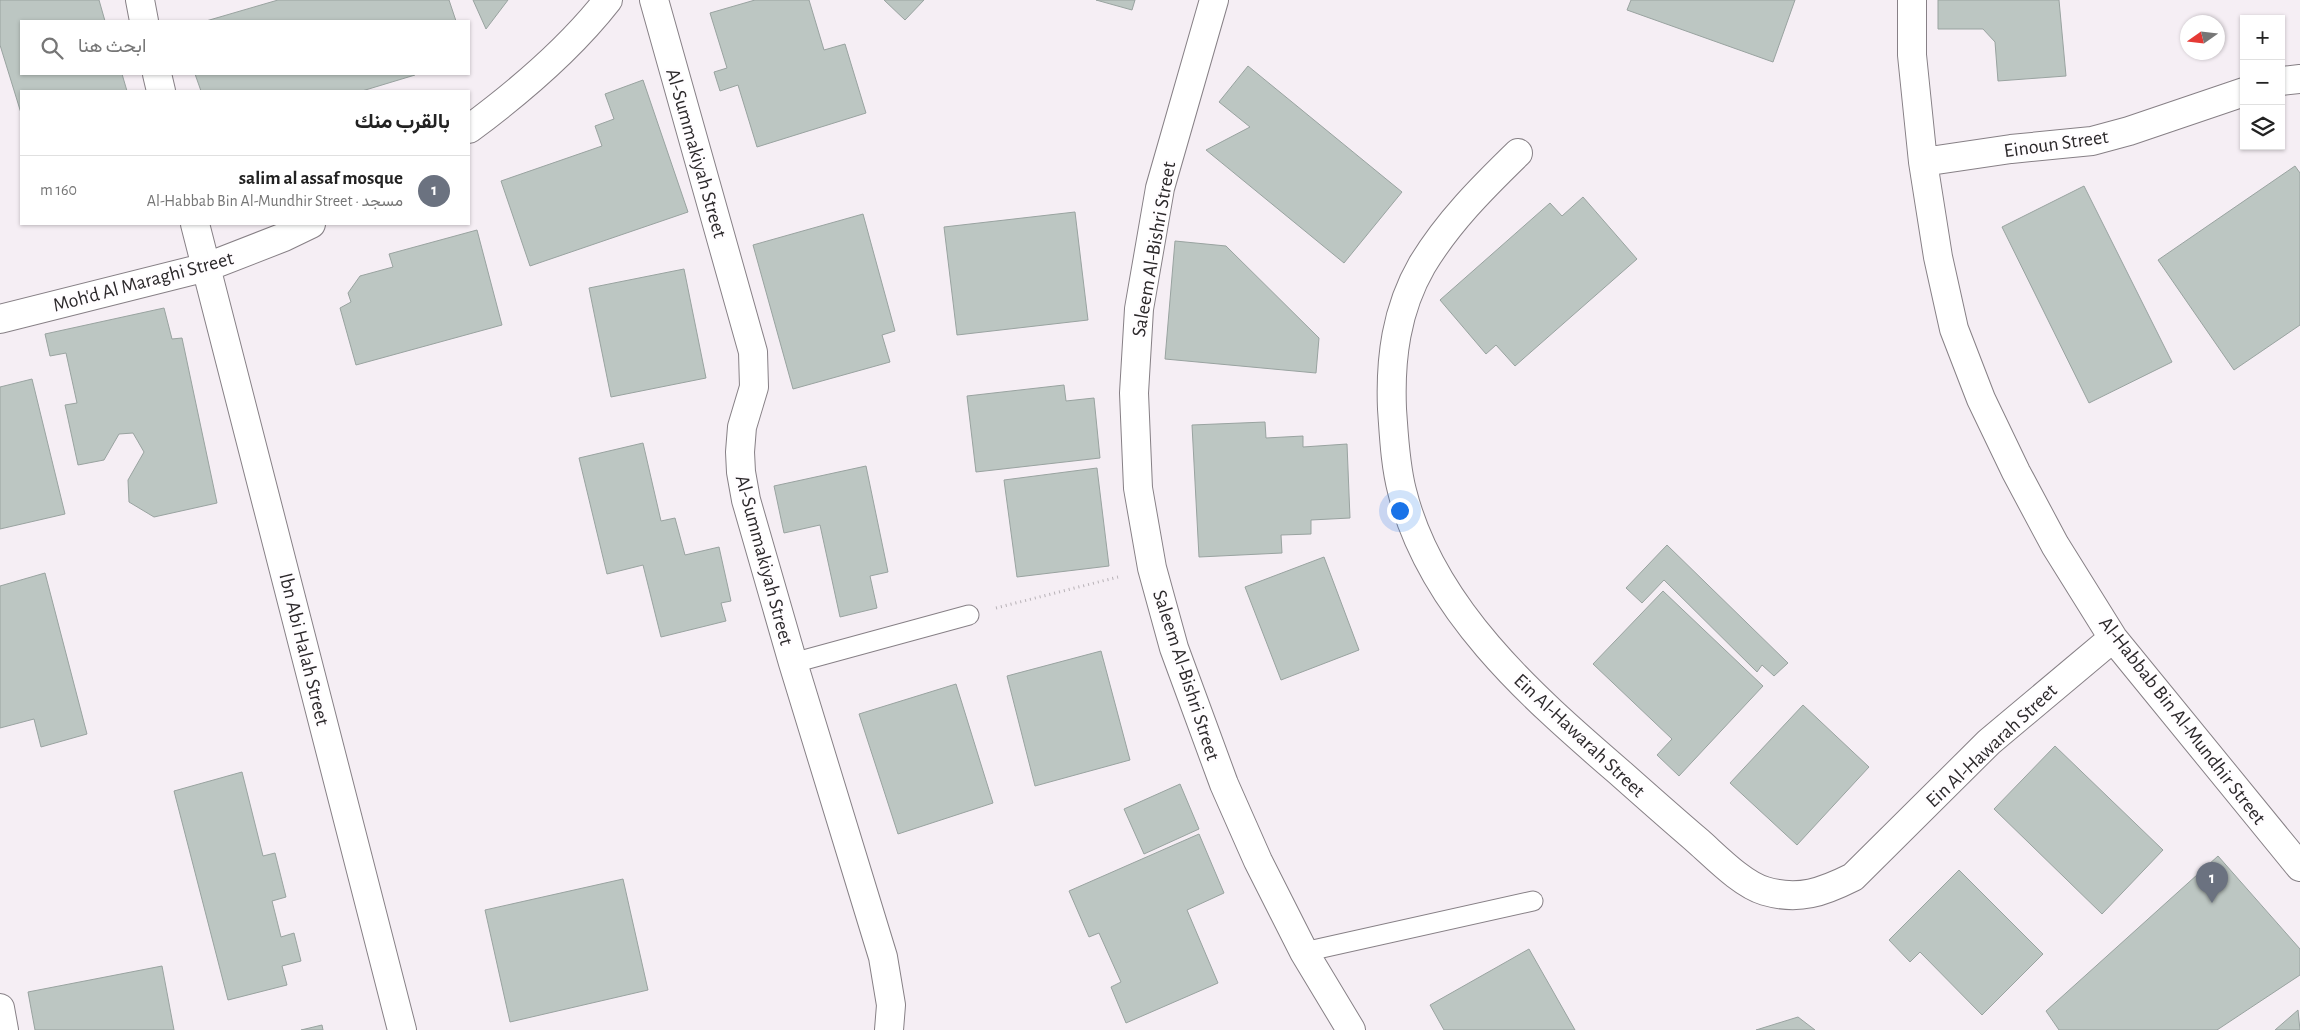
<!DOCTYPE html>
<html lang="ar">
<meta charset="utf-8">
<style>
body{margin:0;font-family:"Alegreya Sans",Vazirmatn,sans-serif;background:#f2f2f2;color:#222;direction:rtl}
.controls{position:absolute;right:15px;top:15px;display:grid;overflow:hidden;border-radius:0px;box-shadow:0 1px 4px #0004}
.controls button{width:45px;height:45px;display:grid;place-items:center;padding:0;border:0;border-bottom:1px solid #e0e0e0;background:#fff;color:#222;font:25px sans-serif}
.compass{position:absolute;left:2180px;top:15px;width:45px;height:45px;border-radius:50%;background:#fff;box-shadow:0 1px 4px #0004;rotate:256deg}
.you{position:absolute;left:1399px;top:510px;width:18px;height:18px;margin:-12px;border:4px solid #fff;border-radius:50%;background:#1a73e8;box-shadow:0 0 0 8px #1a73e833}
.badge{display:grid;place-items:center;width:32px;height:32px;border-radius:50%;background:#db2777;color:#fff;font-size:16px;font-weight:700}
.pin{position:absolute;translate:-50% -41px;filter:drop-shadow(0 1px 2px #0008)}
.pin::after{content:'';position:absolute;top:26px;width:18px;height:15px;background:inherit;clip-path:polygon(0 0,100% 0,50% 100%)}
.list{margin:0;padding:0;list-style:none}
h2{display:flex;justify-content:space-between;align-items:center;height:65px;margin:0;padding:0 20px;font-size:21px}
h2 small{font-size:16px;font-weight:400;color:#767676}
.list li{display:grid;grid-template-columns:32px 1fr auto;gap:15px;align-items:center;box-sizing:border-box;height:70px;padding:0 20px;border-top:1px solid #e0e0e0}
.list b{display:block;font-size:19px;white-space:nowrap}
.list p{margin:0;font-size:16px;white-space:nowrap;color:#767676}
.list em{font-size:16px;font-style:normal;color:#767676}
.icon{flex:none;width:28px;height:28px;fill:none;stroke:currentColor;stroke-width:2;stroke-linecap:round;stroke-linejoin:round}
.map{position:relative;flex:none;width:2300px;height:1030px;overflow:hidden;direction:ltr}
.search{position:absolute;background:#fff;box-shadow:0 1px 4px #0004;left:20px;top:20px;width:450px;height:55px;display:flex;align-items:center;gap:12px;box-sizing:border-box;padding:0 18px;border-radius:0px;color:#767676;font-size:19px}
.panel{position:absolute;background:#fff;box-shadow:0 1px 4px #0004;left:20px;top:90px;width:450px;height:135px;border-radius:0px;direction:rtl}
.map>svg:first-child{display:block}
.building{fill:#bcc6c2;stroke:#99a3a0}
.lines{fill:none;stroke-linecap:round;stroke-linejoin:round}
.lane-casing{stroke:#878086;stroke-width:21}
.street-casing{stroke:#878086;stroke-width:30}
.path{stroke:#b7b1b6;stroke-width:3;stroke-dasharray:1 4;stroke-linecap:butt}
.lane{stroke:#fff;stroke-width:19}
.street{stroke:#fff;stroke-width:28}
.labels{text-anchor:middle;stroke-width:5;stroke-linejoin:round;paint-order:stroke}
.street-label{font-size:20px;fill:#2c292b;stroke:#fffdff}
</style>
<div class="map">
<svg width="2300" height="1030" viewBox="0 0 2300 1030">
<rect width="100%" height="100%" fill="#f5eef4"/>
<path class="building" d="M0,0H99L105,21H21V74H122L127,91H21V113L0,45Z
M278,0H449L456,21H206Z
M473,0H508L486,29Z
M755,0H809L824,50L845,44L866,113L757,147L738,85L720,91L714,72L727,68L710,13Z
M884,0H924L905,20Z
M1096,0H1135L1132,10Z
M1631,0H1795L1773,62L1627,10Z
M1938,0H2059L2066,76L1998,81L1995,42L1983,29H1938Z
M1248,66L1402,192L1344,263L1206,150L1250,127L1219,102Z
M195,74H415V75L362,91H201Z
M643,80L688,212L530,266L501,181L602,146L595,126L614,119L605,94Z
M2295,166L2300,173V325L2234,370L2158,260Z
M2084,186L2172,362L2089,403L2002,227Z
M1583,197L1637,259L1515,366L1496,345L1486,354L1440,300L1550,203L1562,216Z
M1075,212L1088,320L957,335L944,227Z
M863,214L895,331L882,335L890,362L793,389L753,245Z
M477,230L502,325L356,365L340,308L351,302L348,293L360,276L393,267L389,254Z
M1175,241L1226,246L1319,338L1316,373L1165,359Z
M684,269L706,378L611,397L589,288Z
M164,308L172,339L182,338L217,503L154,517L129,502L128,480L144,452L133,433L119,434L104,460L78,465L65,405L77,403L66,353L50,356L45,334Z
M32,379L65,514L0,529V387Z
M1064,385L1066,401L1094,398L1100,458L976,472L967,396Z
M1265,422L1266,438L1303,436V447L1347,444L1350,518L1311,520V534L1281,535L1282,553L1199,557L1192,425Z
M643,443L661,521L675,518L685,555L719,547L731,601L721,603L726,621L661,637L643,565L607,574L579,458Z
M866,466L888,572L870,576L877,608L840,617L820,525L784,533L774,486Z
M1097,468L1109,566L1017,577L1004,480Z
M1667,545L1788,663L1774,676L1762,665L1757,672L1664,580L1642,603L1626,588Z
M1324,557L1359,650L1281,680L1245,587Z
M45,573L87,734L41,747L34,719L0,728V586Z
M1663,591L1763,686L1679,776L1657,755L1672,739L1593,664Z
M1101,651L1130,760L1035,786L1007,676Z
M956,684L993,803L898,834L859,714Z
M1803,705L1869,767L1797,845L1730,783Z
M2055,746L2163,850L2102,914L1994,809Z
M242,772L263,856L275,853L286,897L272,901L281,937L294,933L301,961L282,966L287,985L228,1000L174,791Z
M1180,784L1199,829L1144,854L1124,809Z
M1199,834L1224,893L1187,910L1218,983L1126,1023L1111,987L1121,982L1099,933L1089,937L1069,891Z
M2218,856L2300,949V975L2217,1030H2059L2046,1011Z
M1959,870L2043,954L1982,1015L1920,952L1910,962L1889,940Z
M623,879L648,990L510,1022L485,910Z
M1529,949L1575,1030H1444L1430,1005Z
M162,966L174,1030H35L28,992Z
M2298,1010L2300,1030H2275Z
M1798,1017L1815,1030H1756Z
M322,1025L323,1030H301Z"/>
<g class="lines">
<g class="lane-casing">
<path id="lane" d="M793,663L969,615
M1304,952L1533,901"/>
</g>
<g class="street-casing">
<path id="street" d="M140,0L144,21
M654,0L753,352L754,387L742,427L740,452L741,472L746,500L793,663L883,957L891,1005L889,1030
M1214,0L1160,188L1139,309L1134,393L1138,488L1152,568L1174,648L1224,784L1258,861L1304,952L1351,1030
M1912,0V55L1923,162L1938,257L1954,329L1981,399L2016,472L2055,545L2113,638L2300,867
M157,74L161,91
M2281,81L2300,79
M469,129C519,92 569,50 608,0
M1518,153C1482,188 1448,222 1422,265C1396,310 1390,359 1392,409C1394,436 1395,464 1402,491C1431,608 1530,695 1618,771C1645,795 1672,819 1699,842C1717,858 1742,884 1765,891C1799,901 1823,892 1853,877L1989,742L2113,638
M1923,162L2011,149L2092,141L2129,131L2244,92
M195,224L402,1030
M0,319L207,267L284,237L311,224
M0,1008L4,1030"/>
</g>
<path class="path" d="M996,608L1118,577"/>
<use href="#lane" class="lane"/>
<use href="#street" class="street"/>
</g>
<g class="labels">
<g class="street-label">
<text transform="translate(2056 143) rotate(-8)" y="7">Einoun Street</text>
<text transform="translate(697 153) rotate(74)" y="7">Al-Summakiyah Street</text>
<text transform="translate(1153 249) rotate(-80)" y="7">Saleem Al-Bishri Street</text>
<text transform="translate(143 281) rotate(-15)" y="7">Moh'd Al Maraghi Street</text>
<text transform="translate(765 560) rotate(75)" y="7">Al-Summakiyah Street</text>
<text transform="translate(305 649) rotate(76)" y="7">Ibn Abi Halah Street</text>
<text transform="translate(1187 675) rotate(72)" y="7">Saleem Al-Bishri Street</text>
<text transform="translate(2183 720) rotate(52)" y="7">Al-Habbab Bin Al-Mundhir Street</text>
<text transform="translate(1580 735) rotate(43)" y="7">Ein Al-Hawarah Street</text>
<text transform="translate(1991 745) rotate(-43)" y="7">Ein Al-Hawarah Street</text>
</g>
</g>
</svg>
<div class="controls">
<button>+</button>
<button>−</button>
<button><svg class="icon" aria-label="layers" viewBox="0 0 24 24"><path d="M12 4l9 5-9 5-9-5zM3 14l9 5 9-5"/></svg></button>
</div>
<svg class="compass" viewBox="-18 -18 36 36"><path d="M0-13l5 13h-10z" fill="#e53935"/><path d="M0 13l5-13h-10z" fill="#767676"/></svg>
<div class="you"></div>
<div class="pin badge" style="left:2212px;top:903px;background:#6b7280">1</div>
<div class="search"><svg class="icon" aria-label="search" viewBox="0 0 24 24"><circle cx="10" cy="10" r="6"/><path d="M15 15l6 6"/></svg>ابحث هنا</div>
<section class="panel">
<h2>بالقرب منك<small></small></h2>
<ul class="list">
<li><span class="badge" style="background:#6b7280">1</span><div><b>salim al assaf mosque</b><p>مسجد · Al-Habbab Bin Al-Mundhir Street</p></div><em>160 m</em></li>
</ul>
</section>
</div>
